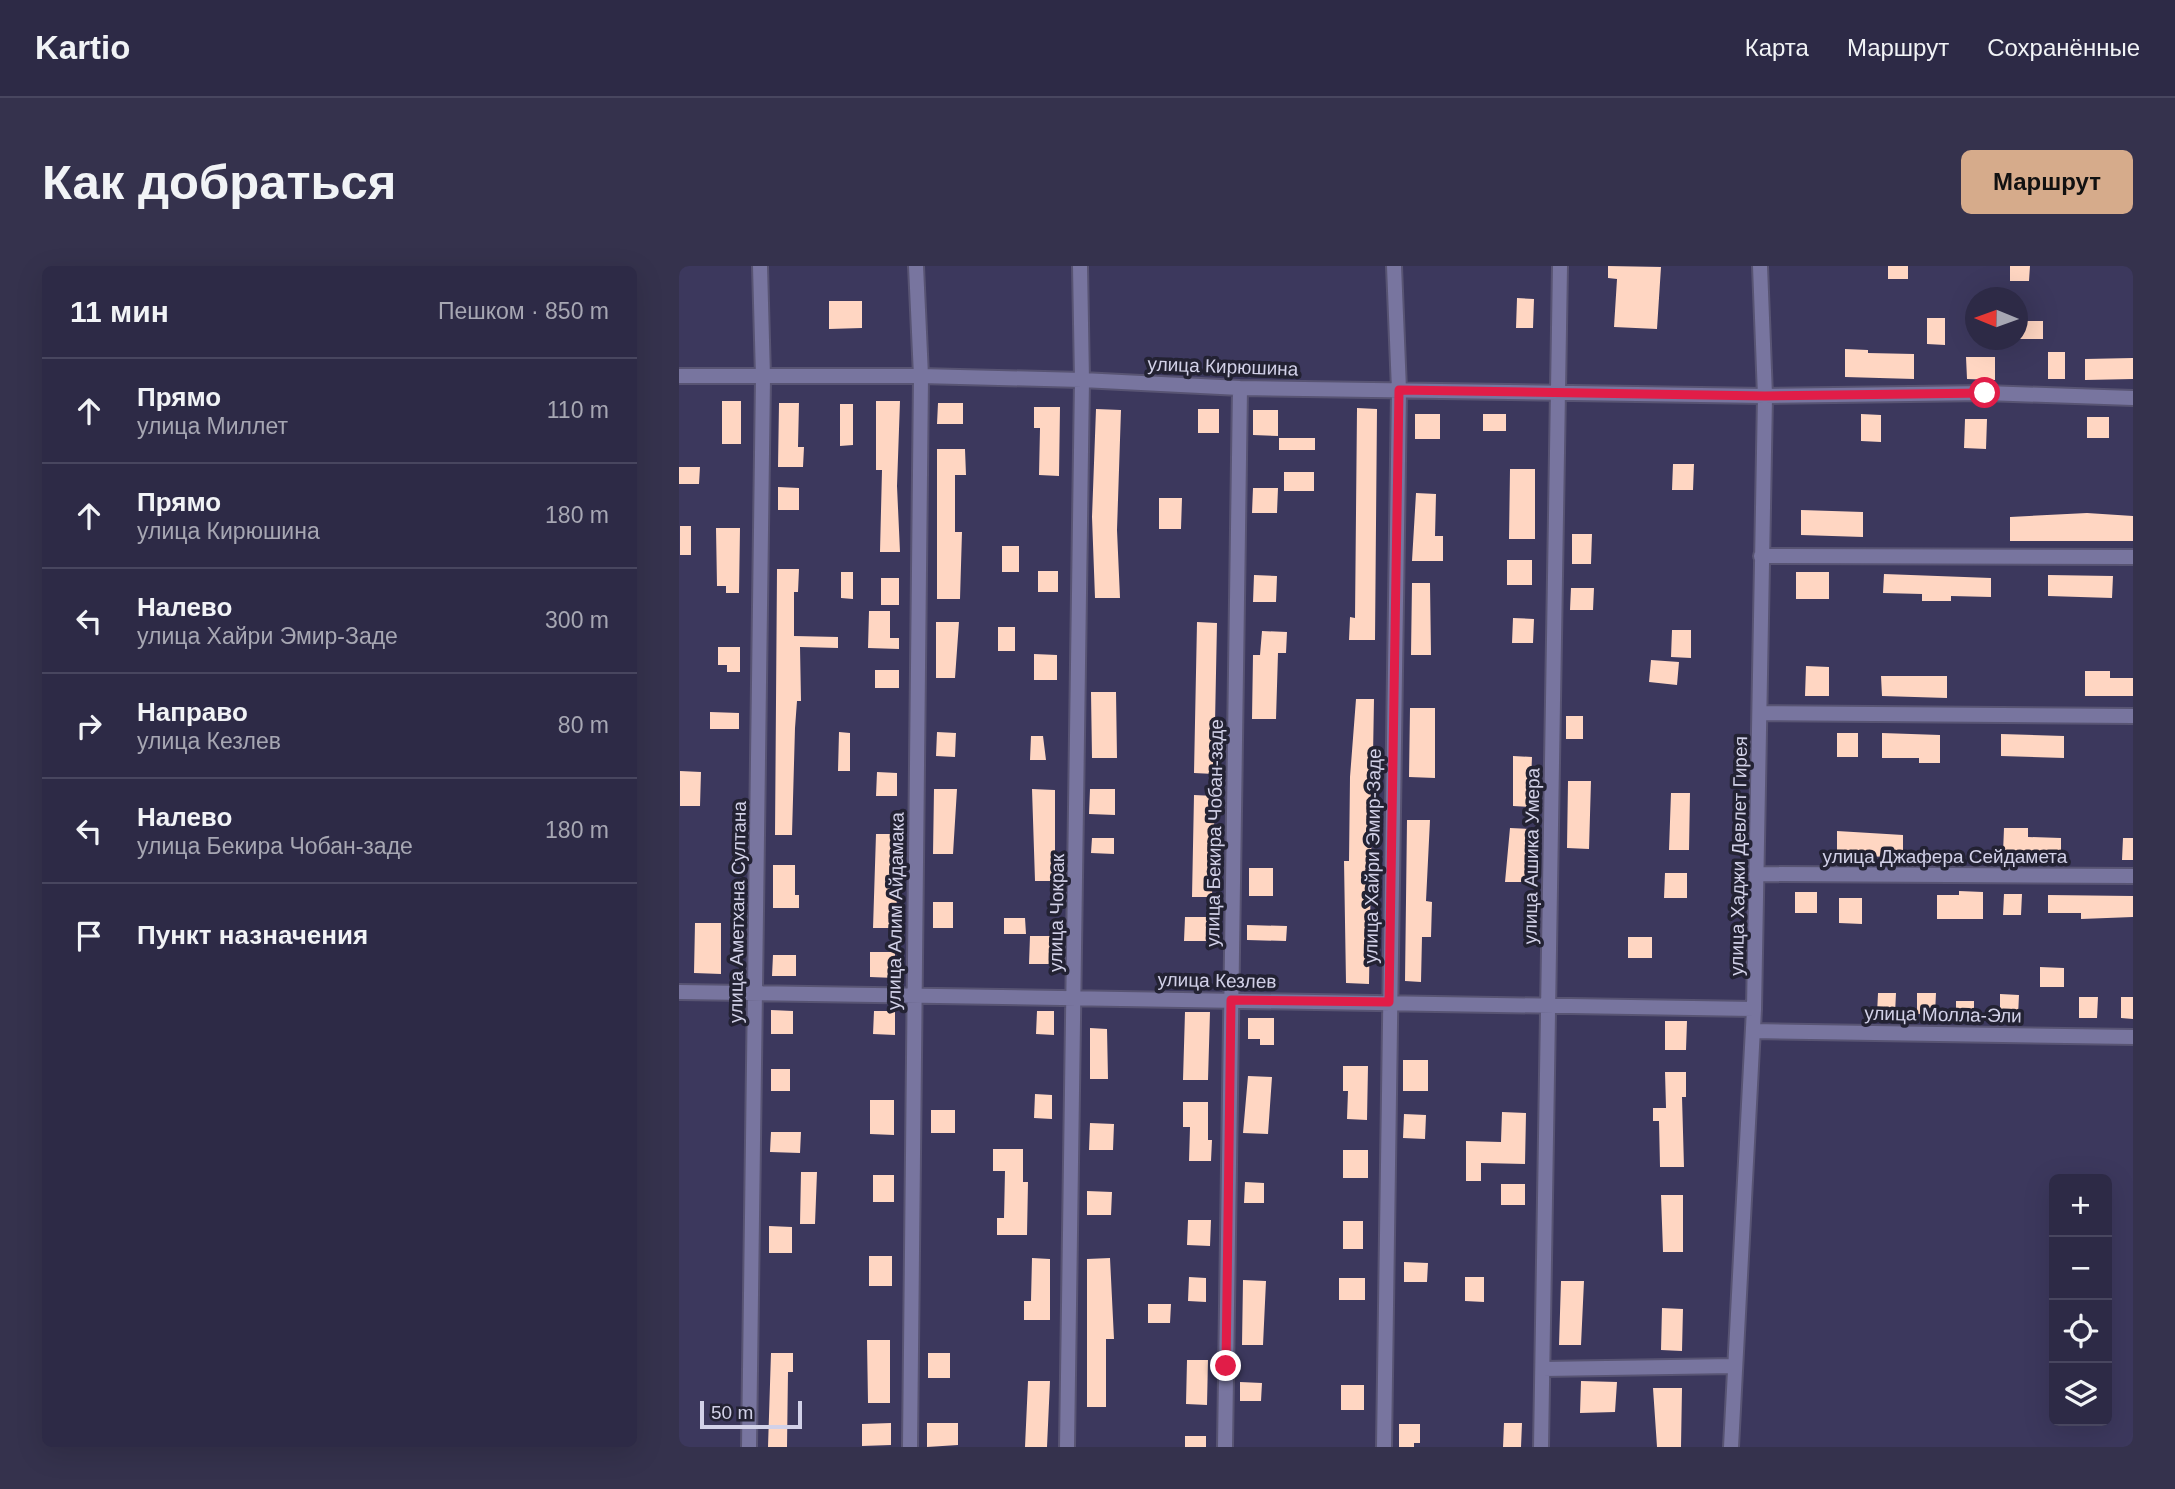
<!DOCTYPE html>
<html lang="ru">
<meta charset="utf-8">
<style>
body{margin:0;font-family:Helvetica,sans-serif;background:#35324d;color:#f1f3f6}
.controls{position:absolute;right:21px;bottom:21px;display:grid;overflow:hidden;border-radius:10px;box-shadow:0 7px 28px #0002}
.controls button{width:63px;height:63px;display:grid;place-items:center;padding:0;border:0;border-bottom:2px solid #48465f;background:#2d2a46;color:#f1f3f6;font:35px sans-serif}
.compass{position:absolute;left:1286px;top:21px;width:63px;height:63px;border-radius:50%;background:#2d2a46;box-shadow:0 7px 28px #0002;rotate:271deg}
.scale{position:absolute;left:21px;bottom:18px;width:102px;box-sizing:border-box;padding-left:7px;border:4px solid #d2d1e8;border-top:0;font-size:19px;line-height:24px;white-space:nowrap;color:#d2d1e8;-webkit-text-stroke:5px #232233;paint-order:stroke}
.stop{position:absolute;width:21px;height:21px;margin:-16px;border:5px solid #e11d48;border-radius:50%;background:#fff}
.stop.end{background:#e11d48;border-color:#fff;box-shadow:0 2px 7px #0008}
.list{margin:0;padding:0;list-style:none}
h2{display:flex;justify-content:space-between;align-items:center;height:91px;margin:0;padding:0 28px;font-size:30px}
h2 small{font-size:23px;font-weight:400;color:#a7a7b3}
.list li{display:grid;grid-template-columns:46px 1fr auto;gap:21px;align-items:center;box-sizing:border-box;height:105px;padding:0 28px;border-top:2px solid #48465f}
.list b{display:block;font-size:26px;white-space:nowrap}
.list p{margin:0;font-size:23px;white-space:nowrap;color:#a7a7b3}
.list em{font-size:23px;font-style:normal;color:#a7a7b3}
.icon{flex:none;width:38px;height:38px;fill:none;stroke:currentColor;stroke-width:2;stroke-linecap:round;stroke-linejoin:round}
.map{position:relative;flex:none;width:1454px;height:1181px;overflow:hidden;border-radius:10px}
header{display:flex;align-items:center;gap:42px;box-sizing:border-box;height:98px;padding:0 35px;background:#2d2a46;border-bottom:2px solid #48465f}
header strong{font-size:33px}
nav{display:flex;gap:38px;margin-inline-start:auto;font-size:24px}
.intro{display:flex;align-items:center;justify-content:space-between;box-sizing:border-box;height:168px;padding:0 42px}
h1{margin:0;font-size:49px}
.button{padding:18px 32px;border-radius:10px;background:#d6ab8b;color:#111;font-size:24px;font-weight:700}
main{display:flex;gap:42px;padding:0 42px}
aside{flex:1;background:#2d2a46;border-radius:10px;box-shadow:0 7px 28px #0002}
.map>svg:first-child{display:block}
.building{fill:#ffd6c2}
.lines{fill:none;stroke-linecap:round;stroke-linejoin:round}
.street-casing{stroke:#585473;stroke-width:18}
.street{stroke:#78759f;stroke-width:14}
.route{stroke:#e11d48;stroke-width:9}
.labels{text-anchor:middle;stroke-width:7;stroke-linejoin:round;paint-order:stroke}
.street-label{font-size:19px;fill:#d2d1e8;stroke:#232233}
</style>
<header>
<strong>Kartio</strong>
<nav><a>Карта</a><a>Маршрут</a><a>Сохранённые</a></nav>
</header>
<div class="intro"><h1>Как добраться</h1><a class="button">Маршрут</a></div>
<main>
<aside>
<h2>11 мин<small>Пешком · 850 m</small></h2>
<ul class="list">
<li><svg class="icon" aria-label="ahead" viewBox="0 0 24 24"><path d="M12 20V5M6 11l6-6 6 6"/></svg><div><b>Прямо</b><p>улица Миллет</p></div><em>110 m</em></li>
<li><svg class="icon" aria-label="ahead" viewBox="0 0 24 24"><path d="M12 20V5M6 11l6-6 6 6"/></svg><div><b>Прямо</b><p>улица Кирюшина</p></div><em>180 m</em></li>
<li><svg class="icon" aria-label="left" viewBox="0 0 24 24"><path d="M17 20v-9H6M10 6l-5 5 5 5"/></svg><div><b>Налево</b><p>улица Хайри Эмир-Заде</p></div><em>300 m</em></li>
<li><svg class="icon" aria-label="right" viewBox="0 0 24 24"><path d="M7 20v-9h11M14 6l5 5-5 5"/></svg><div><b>Направо</b><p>улица Кезлев</p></div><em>80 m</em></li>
<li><svg class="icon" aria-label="left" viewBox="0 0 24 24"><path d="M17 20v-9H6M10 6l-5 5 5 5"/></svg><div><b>Налево</b><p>улица Бекира Чобан-заде</p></div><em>180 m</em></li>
<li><svg class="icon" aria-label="arrive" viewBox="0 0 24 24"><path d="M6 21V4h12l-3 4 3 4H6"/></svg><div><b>Пункт назначения</b></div></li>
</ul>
</aside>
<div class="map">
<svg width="1454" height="1181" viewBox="0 0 1454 1181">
<rect width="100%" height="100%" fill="#3c385d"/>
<path class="building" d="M929,0L982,1L978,63L935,61L938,13L929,12Z
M1209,0H1229V13H1209Z
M1331,0H1351L1350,15H1331Z
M838,32L855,33L854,62H837Z
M150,35H183V62L150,63Z
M1248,52H1266V79L1248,78Z
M1341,55H1364V73H1341Z
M1166,83L1189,84V87L1235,88V113L1166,111Z
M1369,86H1386V113H1369Z
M1287,91H1316V114L1288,113Z
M1454,92V113L1406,114V93Z
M43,135H62V178H43Z
M197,135H221L218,220L221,286H201L203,204H197Z
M100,137H120L119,181H125L124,201H99Z
M259,137H284V158H258Z
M161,138H174V179L161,180Z
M355,141H381L380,210L360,209L361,162H355Z
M678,142L698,143L696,374H670L671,351L676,352Z
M417,143L442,144L438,264L441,332H416L413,251Z
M519,143H540V167H519Z
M574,144H599V170L574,169Z
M736,148H761V173H736Z
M804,148H827V165H804Z
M1182,148L1202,149V176L1182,175Z
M1408,151H1430V172H1408Z
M1286,153H1308L1307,183L1285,182Z
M600,172H636V184H600Z
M258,183H286L287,209H276V266H283L281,333H258Z
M994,198H1015L1014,224H993Z
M0,201H21L20,218H0Z
M831,203H856V273H830Z
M605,206H635V225H605Z
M99,221L120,222V244H99Z
M574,222H599L598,247H573Z
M737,227L757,228L756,270H764V295H733Z
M480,232H503L502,263H480Z
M1122,244L1184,246V271L1122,269Z
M1408,247L1454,250V275H1331V251Z
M1,260H12V289H1Z
M37,262H61L60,327H47V320H38Z
M893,268H913L912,298H893Z
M323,280H340V306H323Z
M828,294H853V319H828Z
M98,303H120L119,326H115V370L159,371V382L121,381L122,435H118L116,462L113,569H96Z
M359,305H379V326H359Z
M162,306H174V333L162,332Z
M1117,306H1150V333H1117Z
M1205,308L1312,312V331L1272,330V335H1243V328L1204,327Z
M575,309L598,310L597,336H574Z
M1369,309L1434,310L1433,332L1369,330Z
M202,312H220V339H202Z
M733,317H751L752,389H732Z
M892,322H915L914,344H891Z
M190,345H211V372H220V383L189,382Z
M834,352L855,353L854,377H833Z
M257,356H280L276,412H257Z
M518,356L538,357L535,508L515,507Z
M319,361H336V385H319Z
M993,364H1012V392L992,391Z
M583,365L608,366L607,387H599L597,453H573L574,389H581Z
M39,381H61V406H48V399H39Z
M355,388L378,389V414H355Z
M972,394L1000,396L998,419L970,416Z
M1127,400L1150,401V430H1126Z
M196,404H220V422H196Z
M1406,405H1431V412H1454V430H1406Z
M1202,410H1268V432L1203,430Z
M412,426H437L438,492H413Z
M677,433H695L690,718L667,717L665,595H670L671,511Z
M731,442H756V512L730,511Z
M31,446L60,447V463H31Z
M887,450H904V473H887Z
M160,466L171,467V505H159Z
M258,466L277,467L276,491L257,490Z
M1158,467H1179V491H1158Z
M1203,467L1261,469V497H1240V492H1203Z
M1322,468L1385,470V492L1322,490Z
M352,470H364L367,494H351Z
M834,490L853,491L851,541L834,540Z
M1,505L22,506L21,540H1Z
M198,506L218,507V530H197Z
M889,515H912L910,583L888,582Z
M255,523H278L274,588H254Z
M353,523L376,524V615H356Z
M411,523H436V549L410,548Z
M992,527H1011L1010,584H990Z
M515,529L536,530L533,631H513Z
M728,554H751L747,635L753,636L752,671H743L742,716L726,715Z
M831,562L851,563V616H826Z
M1325,562H1349V571L1382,572V593L1364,592V588L1324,587Z
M1158,565L1224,569V591L1158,590Z
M197,568H217L218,662H194Z
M413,572H435V588L412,587Z
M1444,572H1454V594H1443Z
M94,599H116V629H120V642H94Z
M570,602H594V630H570Z
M986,607H1008V632H985Z
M1280,625L1304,626V653H1258V629H1280Z
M1116,626H1138V647H1116Z
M1325,628H1343L1342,649H1324Z
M1369,629L1454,630V651L1402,653V647H1369Z
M1160,632H1183V658L1160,657Z
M254,636H274V662H254Z
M506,651H535V675H505Z
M325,652H346L347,668H325Z
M16,657H42V708L15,707Z
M568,659L608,660L607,675L568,674Z
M351,670H375V698H350Z
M949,671H973V692H949Z
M191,686H216V712L191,711Z
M94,689H117V710H93Z
M1361,701L1385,702V721H1361Z
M1199,727H1217L1216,748H1198Z
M1238,727H1257L1256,748H1238Z
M1321,728L1340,729L1339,750H1321Z
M1400,731H1419L1418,752H1400Z
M1442,731H1454V753L1442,752Z
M1277,735H1295V751H1277Z
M92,744L114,745V768H92Z
M195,745H216V769L194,768Z
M358,745H375V769L357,768Z
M506,746H531L529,814H504Z
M569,752H595V779H581V773H569Z
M986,755H1008L1007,784H986Z
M411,762L428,763L429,813H411Z
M724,794H749V825H724Z
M664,800H689L688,854L668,853L669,825H664Z
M92,803H111V825H92Z
M986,806H1007V831H1003L1005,901H981L980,855H974V842H987Z
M569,810L593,811L589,868L564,867Z
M356,828L373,829V853L355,852Z
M191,834H215V869L191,868Z
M504,836H529V874H533L532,895H510L511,861H504Z
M252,844H276V867H252Z
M823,846L847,847L846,898L802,897V915H787V875L822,876Z
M725,848L747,849L746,873L724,872Z
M411,857L435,858L434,884H410Z
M92,866H122L121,887L91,886Z
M314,883H344V916H349L348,969H318V952H325L326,905H314Z
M664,884H689V912H664Z
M122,906H138L136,958H121Z
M194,909H215V936H194Z
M566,916L585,917V937H565Z
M822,918H846V939H822Z
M408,925L433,926L432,949H408Z
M982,929H1004V986H984Z
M509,954H532L531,980L508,979Z
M664,955H684V983H664Z
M90,960L113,961V987H90Z
M190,990H213V1020H190Z
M353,992L371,993V1054H345V1035H352Z
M431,992L435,1073H427V1141H408V993Z
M725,996L749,997L748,1016H725Z
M510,1011L527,1012V1036L509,1035Z
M786,1011H805V1036L786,1035Z
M660,1012H686V1034H660Z
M564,1014L587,1015L584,1079H563Z
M882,1015H905L902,1079H880Z
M469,1038H492L491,1057H469Z
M983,1042L1004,1043L1003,1085L982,1084Z
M188,1074H211V1137H189Z
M92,1087H114V1106H109L108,1181H89Z
M249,1087H271V1112H249Z
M508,1094H529L528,1139L507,1138Z
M349,1115H371L368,1181H346Z
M902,1115L938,1116L936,1146L901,1147Z
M561,1116L583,1117L582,1135H561Z
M662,1119H685V1144H662Z
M974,1122H1003L1002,1181H978Z
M212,1157V1179L183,1180V1158Z
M248,1157H279V1179L248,1181Z
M825,1157H843L842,1181H824Z
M720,1158H741V1177H735V1181H720Z
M506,1170H527V1181H506Z"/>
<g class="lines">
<g class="street-casing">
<path id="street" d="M0,110H242L403,114L561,122L1086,130L1306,127L1454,132
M1082,290L1454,291
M1082,447L1454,450
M1077,608L1454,610
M0,726L1075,743
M1074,765L1454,771
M864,1103L1055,1100
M70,1181L84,111L81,0
M231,1181L242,110L237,0
M388,1181L403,114L401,0
M546,1181L561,122
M705,1181L720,124L715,0
M862,1181L881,0
M1052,1181L1075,743L1086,130L1081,0"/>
</g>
<use href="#street" class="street"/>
</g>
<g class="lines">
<path class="route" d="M547,1100L552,734L710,736L720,124L1086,130L1306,127"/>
</g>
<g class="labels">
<g class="street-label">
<text transform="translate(544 100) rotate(2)" y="7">улица Кирюшина</text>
<text transform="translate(535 567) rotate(-89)" y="7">улица Бекира Чобан-заде</text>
<text transform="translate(693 590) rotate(-89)" y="7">улица Хайри Эмир-Заде</text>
<text transform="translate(852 590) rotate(-89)" y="7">улица Ашика Умера</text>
<text transform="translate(1059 590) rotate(-89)" y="7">улица Хаджи Девлет Гирея</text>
<text x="1266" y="597">улица Джафера Сейдамета</text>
<text transform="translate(216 645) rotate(-89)" y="7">улица Алим Айдамака</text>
<text transform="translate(58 646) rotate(-89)" y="7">улица Аметхана Султана</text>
<text transform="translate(377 647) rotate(-89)" y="7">улица Чокрак</text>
<text transform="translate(538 714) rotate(1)" y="7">улица Кезлев</text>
<text transform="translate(1264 748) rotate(1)" y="7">улица Молла-Эли</text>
</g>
</g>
</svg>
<div class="controls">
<button>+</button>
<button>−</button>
<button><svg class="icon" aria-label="locate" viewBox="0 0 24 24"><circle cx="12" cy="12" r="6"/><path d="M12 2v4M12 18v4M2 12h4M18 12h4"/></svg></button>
<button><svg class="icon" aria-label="layers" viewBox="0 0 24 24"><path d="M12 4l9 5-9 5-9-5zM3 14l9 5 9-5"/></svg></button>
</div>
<svg class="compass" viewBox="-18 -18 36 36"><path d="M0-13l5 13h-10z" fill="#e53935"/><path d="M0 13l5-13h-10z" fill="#a7a7b3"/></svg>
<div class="scale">50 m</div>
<div class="stop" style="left:1306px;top:127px"></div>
<div class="stop end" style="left:547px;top:1100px"></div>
</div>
</main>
